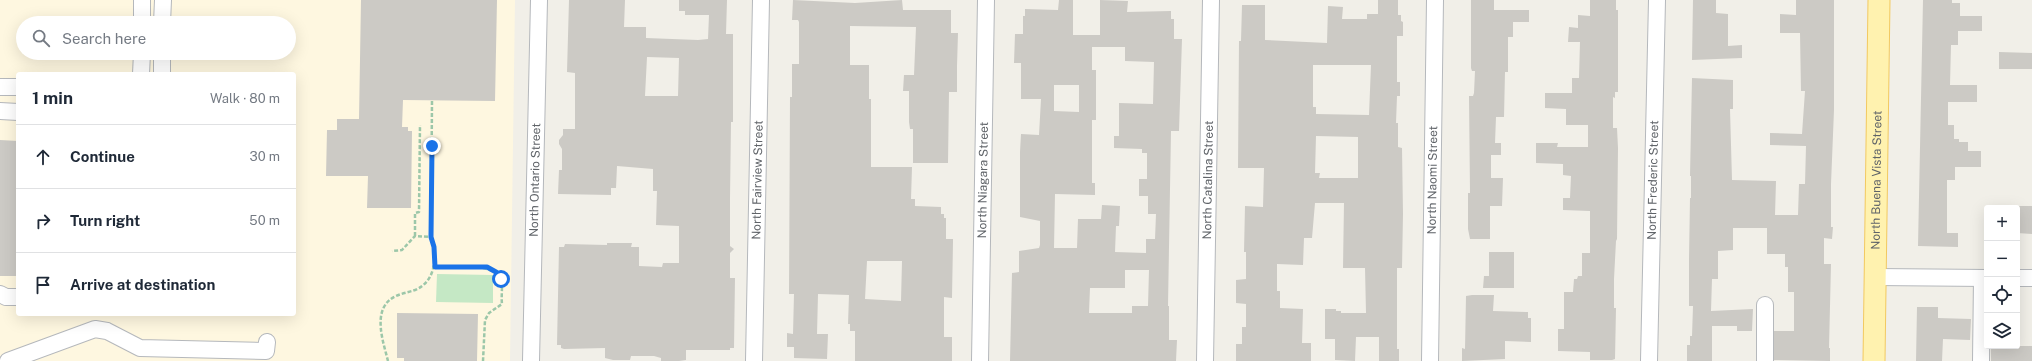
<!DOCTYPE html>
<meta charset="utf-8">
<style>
body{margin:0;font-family:"Public Sans",sans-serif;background:#f6f6f7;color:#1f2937}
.controls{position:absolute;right:12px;bottom:12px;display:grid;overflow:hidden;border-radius:4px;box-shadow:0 4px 16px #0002}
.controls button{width:36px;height:36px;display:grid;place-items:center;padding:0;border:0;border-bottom:1px solid #e0e1e3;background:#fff;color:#1f2937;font:20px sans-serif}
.stop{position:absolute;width:12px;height:12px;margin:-9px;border:3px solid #1a73e8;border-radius:50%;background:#fff}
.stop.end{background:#1a73e8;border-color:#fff;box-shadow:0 1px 4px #0008}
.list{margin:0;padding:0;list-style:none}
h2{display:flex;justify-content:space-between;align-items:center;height:52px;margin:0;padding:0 16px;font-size:17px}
h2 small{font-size:13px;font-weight:400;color:#747a83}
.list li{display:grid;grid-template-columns:26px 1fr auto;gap:12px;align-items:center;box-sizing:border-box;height:64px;padding:0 16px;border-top:1px solid #e0e1e3}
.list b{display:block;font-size:15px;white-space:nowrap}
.list em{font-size:13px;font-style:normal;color:#747a83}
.icon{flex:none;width:22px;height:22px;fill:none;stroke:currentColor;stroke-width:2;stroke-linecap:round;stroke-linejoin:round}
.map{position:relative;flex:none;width:2032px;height:361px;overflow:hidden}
.search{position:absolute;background:#fff;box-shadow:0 4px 16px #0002;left:16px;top:16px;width:280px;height:44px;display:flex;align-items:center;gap:10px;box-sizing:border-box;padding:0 14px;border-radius:22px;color:#747a83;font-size:15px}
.panel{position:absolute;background:#fff;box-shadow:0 4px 16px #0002;left:16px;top:72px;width:280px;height:244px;border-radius:4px}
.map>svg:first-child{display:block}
.commercial{fill:#fef7e0;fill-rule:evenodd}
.green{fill:#c5e8c5}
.building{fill:#cccac5;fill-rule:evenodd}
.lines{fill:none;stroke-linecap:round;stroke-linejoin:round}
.minor-casing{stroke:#b5b8bc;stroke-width:18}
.major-casing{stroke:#f2c960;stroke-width:23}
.path{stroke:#9cc7a9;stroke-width:2.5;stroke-dasharray:4 2;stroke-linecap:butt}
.minor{stroke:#fff;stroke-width:16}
.major{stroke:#fff2af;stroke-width:21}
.route{stroke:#1a73e8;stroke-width:5}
.labels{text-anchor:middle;stroke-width:3.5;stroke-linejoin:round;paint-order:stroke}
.street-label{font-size:12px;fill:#5f6368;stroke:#fff}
</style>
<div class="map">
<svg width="2032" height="361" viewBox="0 0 2032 361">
<rect width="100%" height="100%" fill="#f1efe8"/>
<path class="commercial" d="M0,0H515L510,361H0ZM23,23H289V53H23ZM18,74H294V314H18Z"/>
<path class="green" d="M437,274L493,275V303L436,302Z"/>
<path class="building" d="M361,0H497L495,101L403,100L402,127H408V131H412L411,208H367L368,176H326L327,130H337V119H359Z
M569,0H625L624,27H646V38L698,40L708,39L709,15H685V11H679V0H727L726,34H733V122H731L730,198V246L734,249L730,253V278H735L734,348H730V350H686V360L679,361H661V358L654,356H631L630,360H613L605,358V348L564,349L561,348V345H557L559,247H564L565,244L607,245V243H632L631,247H639V266L662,267L663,263H679V226L656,225L657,191H653V169L617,166L616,188H611V195L558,194L559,170H562V149L559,144V140L563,135V129H575V73L567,72ZM647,57L679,58L678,96H645Z
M793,0L855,3L902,0L903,10H951V33H958L957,66V92H949L948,163H913V129H910L909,122V91H903L904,75H914L916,27L850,26V65H869V99H871V167H912L911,199H915V206L941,207V214H944V218H946V239H953V242L952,298L944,297V337H952V361H855V331H850V324H848L849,295L818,294L817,334H828L827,359L794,358V347H787V333L793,334L794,294H789L790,97H792V64H799V22L798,20H792ZM867,261H902L901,301L865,299Z
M1059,0H1073V35H1100V0L1128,1L1127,12L1171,11V19H1174V39H1182L1179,131H1171L1168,306H1169V340H1177L1176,361H1010L1012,273L1019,272V251L1039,248L1040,245V221L1020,217V152L1021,134L1039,135L1041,99H1021V63H1014L1015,34H1023V16H1025V9L1058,10ZM1092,47H1125V61L1154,62L1153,104L1119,103V136H1114V148L1142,149V153H1147V179H1139V196H1148V214H1156L1155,239H1146V253L1115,252L1116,226H1119L1120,206L1102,205L1101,219H1078L1077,248H1054L1055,194L1095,195V183H1092V120H1096V70H1092ZM1054,85H1079V112L1054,111ZM1125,270H1149L1148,306H1132V313H1089L1090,288H1125Z
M1378,0H1398V15H1401V21L1403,22V36H1397V82H1400V96H1397L1396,123H1398V147L1402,148L1403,214L1402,268H1397V349H1399V361H1379V337H1356L1355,361L1335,360V339H1325V309H1336V311H1341V313H1366L1365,268H1343L1344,203H1315L1312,238H1304L1303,265L1277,264V291H1280V308L1303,309L1302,343H1311V361H1236V344H1242V327H1246V304L1236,303V280L1246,279V252H1244L1245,206L1263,207L1264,168H1238L1239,41H1241L1242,5H1265V40L1327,43L1328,6L1343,7L1342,19H1367V14H1378ZM1313,65H1371L1369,115L1316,114V107H1313ZM1316,136L1358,137V178H1319L1320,173H1315Z
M1471,0H1494V10H1529V22H1513V37H1508V72H1505L1504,117H1496L1495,143H1501V155H1491V178H1503L1502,206H1490V239H1470L1468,229V193H1470L1469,96H1473L1474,93L1475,71H1472L1471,68Z
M1590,0H1616V10H1618V92H1615V98L1613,97V128H1617L1618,148L1617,239L1616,241L1614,279V308H1616L1615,359L1612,360H1590V352L1558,351V329H1564V292H1573L1574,279H1577L1578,276H1582V253H1590V211L1563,210V198H1570L1571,176L1563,175V164L1536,163V143H1558L1557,147H1588V125H1566V109L1545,108V93H1572V78H1579L1580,42H1568L1569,27L1578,28V15L1590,16Z
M1693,0H1716V13L1728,14V46L1742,45V58L1692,60Z
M1796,0H1834V110L1831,184V227H1833L1832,239L1824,238V264H1831L1829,348H1830V361L1774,360V331H1794V292H1788V267H1785V254H1767V228H1733V250L1718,251V279H1712L1711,311L1753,309L1752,331H1737V326H1712V361H1687V345H1690V336H1692L1693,306H1689V259L1690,198H1691V176H1690L1692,78L1733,80V109H1730L1732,180L1776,181L1775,215H1798L1799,184H1805L1806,146L1770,145V133L1802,134L1805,91H1801L1800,33H1780V14L1796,15Z
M1923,0H1952V3H1960V16H1982V31H1958V45H1951L1950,85H1977V102H1948V125H1954V139H1959V142H1968V151H1981V167H1955V180H1947V233H1958V247L1918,246Z
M1999,52L2032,53V69H1999Z
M0,140L18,141V276H0Z
M2017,206H2032V234L2017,233Z
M1489,252H1514V288H1483L1484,276H1489Z
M1472,295H1494L1493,311L1528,312V318H1531V342L1505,341V359L1462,361V348L1465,349L1466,296Z
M1917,307H1938V318L1971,319L1970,340L1943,339L1942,361H1916Z
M397,313L478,314L477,361H404V358H397Z
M1991,346H2032V361H1991Z"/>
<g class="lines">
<g class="minor-casing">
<g id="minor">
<path d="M142,23V0"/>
<path d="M162,23L163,0"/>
<path d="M141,74L142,53"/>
<path d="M162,74V53"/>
<path d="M0,87H18"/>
<path d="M0,111L18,112"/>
<path d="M1876,277L1987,278"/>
<path d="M2017,278H2032"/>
<path d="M0,294L6,297H18"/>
<path d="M8,361L95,329L107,331L140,348L266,351L267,342"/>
<path id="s1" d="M531,361L539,0"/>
<path id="s2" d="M754,361L761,0"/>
<path id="s3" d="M980,361L986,0"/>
<path id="s4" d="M1205,361L1211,0"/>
<path id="s5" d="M1430,361L1435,0"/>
<path id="s6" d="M1649,361L1657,0"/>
<path d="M1765,361V305"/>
<path d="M1981,361L1982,278"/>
</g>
</g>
<g class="major-casing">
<g id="major">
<path id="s7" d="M1874,361L1879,0"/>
</g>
</g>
<path class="path" d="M415,236V213L419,212L420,125
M431,237L432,101
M435,267C451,267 493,262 501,279C503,285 501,297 502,304L489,313L485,320L483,361
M388,361C384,345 376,322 384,307C391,294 404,294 415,290C437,281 437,255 431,237L415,236L402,250L392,251"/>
<use href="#minor" class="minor"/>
<use href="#major" class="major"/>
</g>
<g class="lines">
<path class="route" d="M432,146L431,237L434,247L435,267H487L496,272L501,279"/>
</g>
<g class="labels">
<g class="street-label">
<text dy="4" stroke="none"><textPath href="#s1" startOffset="181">North Ontario Street</textPath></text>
<text dy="4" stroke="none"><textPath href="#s2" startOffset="181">North Fairview Street</textPath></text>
<text dy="4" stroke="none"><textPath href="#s3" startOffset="181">North Niagara Street</textPath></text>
<text dy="4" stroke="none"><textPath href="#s4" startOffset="181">North Catalina Street</textPath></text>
<text dy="4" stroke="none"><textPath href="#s5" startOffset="181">North Naomi Street</textPath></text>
<text dy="4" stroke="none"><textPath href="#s6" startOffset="181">North Frederic Street</textPath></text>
<text dy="4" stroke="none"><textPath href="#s7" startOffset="181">North Buena Vista Street</textPath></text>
</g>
</g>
</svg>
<div class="controls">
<button>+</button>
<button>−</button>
<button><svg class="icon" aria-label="locate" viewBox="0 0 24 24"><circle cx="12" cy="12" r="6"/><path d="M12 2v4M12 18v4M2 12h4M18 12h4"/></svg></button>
<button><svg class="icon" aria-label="layers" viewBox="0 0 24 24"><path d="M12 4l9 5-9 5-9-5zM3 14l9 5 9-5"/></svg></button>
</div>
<div class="stop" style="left:501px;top:279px"></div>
<div class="stop end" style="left:432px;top:146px"></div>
<div class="search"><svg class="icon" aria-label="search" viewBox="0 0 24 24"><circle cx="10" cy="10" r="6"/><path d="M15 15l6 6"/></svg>Search here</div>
<section class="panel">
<h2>1 min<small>Walk · 80 m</small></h2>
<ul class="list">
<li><svg class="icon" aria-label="ahead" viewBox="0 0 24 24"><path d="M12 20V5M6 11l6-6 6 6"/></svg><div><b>Continue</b></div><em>30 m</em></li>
<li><svg class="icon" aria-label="right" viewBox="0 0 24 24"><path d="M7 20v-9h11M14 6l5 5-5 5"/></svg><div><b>Turn right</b></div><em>50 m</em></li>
<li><svg class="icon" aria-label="arrive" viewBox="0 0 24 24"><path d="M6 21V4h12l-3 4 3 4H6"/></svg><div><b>Arrive at destination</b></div></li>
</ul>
</section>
</div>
